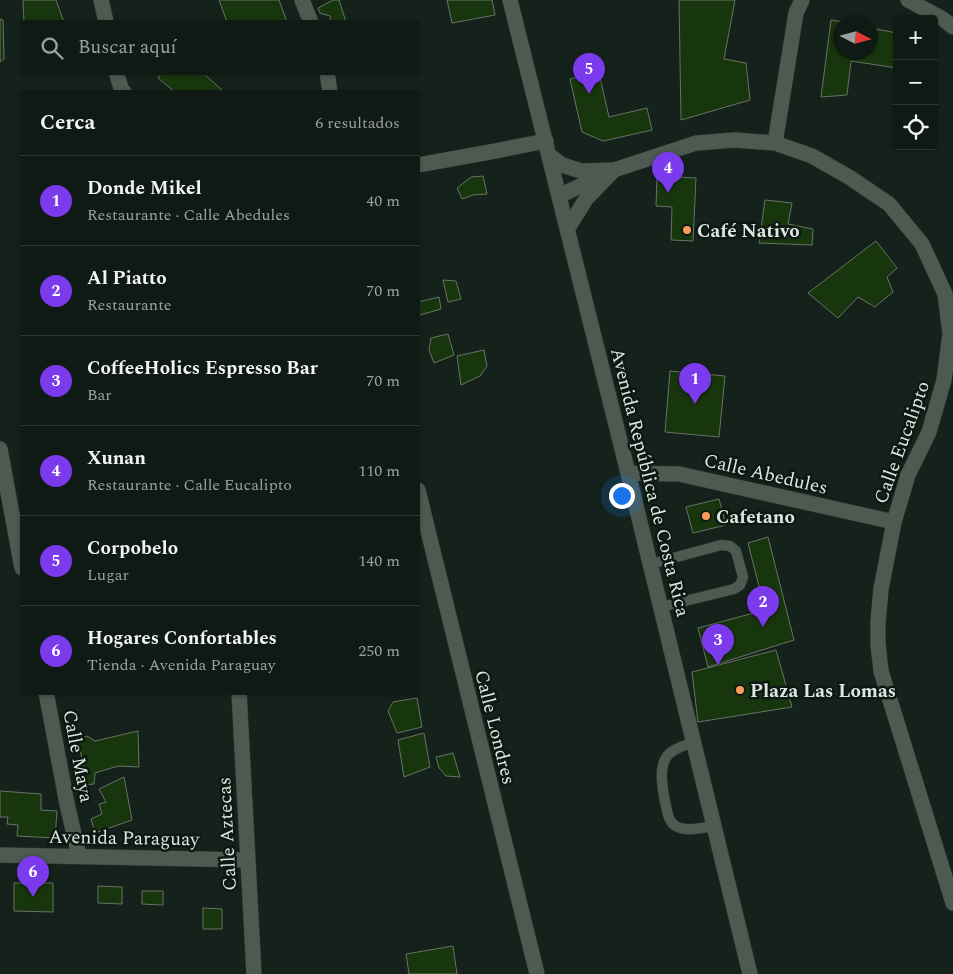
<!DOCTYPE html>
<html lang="es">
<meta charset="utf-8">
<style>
body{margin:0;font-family:Spectral,serif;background:#19231d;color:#f1f3f6}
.controls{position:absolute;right:15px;top:15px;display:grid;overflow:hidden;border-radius:5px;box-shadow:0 1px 4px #0004}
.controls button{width:45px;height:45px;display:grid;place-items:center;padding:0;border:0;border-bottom:1px solid #303834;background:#101a14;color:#f1f3f6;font:25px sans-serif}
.compass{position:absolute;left:833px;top:15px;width:45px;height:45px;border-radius:50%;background:#101a14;box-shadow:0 1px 4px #0004;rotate:96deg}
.you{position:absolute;left:621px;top:495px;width:18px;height:18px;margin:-12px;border:4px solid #fff;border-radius:50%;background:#1a73e8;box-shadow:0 0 0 8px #1a73e833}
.badge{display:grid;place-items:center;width:32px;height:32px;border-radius:50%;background:#7c3aed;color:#fff;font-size:16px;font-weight:700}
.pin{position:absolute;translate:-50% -41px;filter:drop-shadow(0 1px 2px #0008)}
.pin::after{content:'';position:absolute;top:26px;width:18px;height:15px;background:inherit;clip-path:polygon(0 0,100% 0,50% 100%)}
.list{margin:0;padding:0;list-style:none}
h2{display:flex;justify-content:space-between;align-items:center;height:65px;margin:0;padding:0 20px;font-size:21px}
h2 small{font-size:16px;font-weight:400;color:#9ca1a0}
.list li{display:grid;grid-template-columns:32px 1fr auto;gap:15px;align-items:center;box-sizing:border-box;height:90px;padding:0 20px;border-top:1px solid #303834}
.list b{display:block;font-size:19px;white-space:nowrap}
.list p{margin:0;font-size:16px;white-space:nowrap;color:#9ca1a0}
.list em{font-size:16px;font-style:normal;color:#9ca1a0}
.icon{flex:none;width:28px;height:28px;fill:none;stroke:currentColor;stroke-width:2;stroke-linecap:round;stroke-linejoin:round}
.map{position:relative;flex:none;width:953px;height:974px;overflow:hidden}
.search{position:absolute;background:#101a14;box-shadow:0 1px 4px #0004;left:20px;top:20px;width:400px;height:55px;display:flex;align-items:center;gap:12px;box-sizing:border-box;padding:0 18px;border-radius:5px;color:#9ca1a0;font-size:19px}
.panel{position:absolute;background:#101a14;box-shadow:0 1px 4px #0004;left:20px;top:90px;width:400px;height:605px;border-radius:5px}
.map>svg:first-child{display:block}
.building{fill:#18360d;stroke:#697266}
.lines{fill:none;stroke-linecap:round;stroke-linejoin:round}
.lane-casing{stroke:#323b36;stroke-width:11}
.street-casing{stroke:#323b36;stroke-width:16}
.secondary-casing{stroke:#323b36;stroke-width:16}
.lane{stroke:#4c5a52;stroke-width:10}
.street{stroke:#4c5a52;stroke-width:15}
.secondary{stroke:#4c5a52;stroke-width:15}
.poi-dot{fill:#fe9b59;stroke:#0c1912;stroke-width:2}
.labels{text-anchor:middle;stroke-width:5;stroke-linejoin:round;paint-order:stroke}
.poi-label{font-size:19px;font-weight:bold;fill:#dee6e1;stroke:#0c1912;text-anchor:start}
.street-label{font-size:19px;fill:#dee6e1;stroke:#0c1912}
</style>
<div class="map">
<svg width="953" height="974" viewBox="0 0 953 974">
<rect width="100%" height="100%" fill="#15221b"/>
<path class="building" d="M23,0H56L64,22H24Z
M219,0H279L287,22H227Z
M333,0H339L346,22H331L330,16L320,13L318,8Z
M447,0H492L495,15L452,23Z
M679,0H735L724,59L746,63L750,100L681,120Z
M0,19L3,20L4,59L0,62Z
M831,20L845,22H840V52H870V28L897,33V68L851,61L847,95L821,97Z
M162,72H202L224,92H175L158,78Z
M599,73L609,117L647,108L652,130L603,141L582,132L570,79Z
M483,176L487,194L473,195L462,199L457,188L471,177Z
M657,176L696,178L693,241L671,240L672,207L656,206Z
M765,200L792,203L788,224L813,229L812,245L759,243Z
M876,241L897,268L887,277L893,292L875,307L858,297L838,318L808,293Z
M443,280L456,281L461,299L448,302Z
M439,297L441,309L420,315L418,311V302Z
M448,334L454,355L434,363L429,350L431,338Z
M484,350L487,366L480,376L461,385L457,356Z
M670,371L725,376L719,437L665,432Z
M719,499L726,525L693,533L686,507Z
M768,537L794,640L708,667L698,628L765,610L748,543Z
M776,650L792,707L698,722L692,672Z
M417,698L422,727L397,733L388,711L393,702Z
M138,731L139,767L118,766L95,773L94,784L83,785L79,772L84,767L78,741L87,736L95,741Z
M424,733L430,767L404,777L398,740Z
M453,753L460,777L446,776L439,768L436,757Z
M124,777L132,820L95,833L91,819L102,814L99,804L106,802L99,789Z
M0,791L41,794V810L57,811L55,838L17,836L18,825L7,824L8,817H0Z
M14,883H53V912L14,911Z
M98,886L122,887V904L98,903Z
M142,891H163V905L142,904Z
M203,908L222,909V929H203Z
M453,946L457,974H409L406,954Z"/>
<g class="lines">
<g class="lane-casing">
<path id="lane" d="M651,564L721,545L730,546L736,551L743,577L740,585L734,589L661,607
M693,742C686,745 675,748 669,754C657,765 663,792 666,806C667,812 668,819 673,824C682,833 702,828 714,826"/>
</g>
<g class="street-casing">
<path id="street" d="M101,0L106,22
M302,0L311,22
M908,0L943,19L953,27
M116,72L122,91L124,92
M327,72L330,92
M775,143L796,13L802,0
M418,165L490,152L546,141
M559,196L614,170L696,143L735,140L775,143L812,156L849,177L889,204L922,244L945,294L950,334L944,380L929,432L908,475L894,522L881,589L878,622V644L881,671L953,903
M0,449L22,568
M628,473L679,474L894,522
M418,490L537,974
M46,692L67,804L79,856
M239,692L254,974
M0,855L248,860"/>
</g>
<g class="secondary-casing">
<path id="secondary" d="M510,0L628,473L750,974
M549,155L562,165L581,171L614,170
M568,228L586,199L614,170"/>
</g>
<use href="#lane" class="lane"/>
<use href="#street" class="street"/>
<use href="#secondary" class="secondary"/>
</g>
<g class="poi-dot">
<circle cx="687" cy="230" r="5"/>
<circle cx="706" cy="516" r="5"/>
<circle cx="740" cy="690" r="5"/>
</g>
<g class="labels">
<g class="poi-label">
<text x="697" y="237">Café Nativo</text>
<text x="716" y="523">Cafetano</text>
<text x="750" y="697">Plaza Las Lomas</text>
</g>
<g class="street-label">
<text transform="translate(901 442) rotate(-70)" y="7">Calle Eucalipto</text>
<text transform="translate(766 473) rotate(13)" y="7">Calle Abedules</text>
<text transform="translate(651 482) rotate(76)" y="7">Avenida República de Costa Rica</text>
<text transform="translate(496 727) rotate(76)" y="7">Calle Londres</text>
<text transform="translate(79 756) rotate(79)" y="7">Calle Maya</text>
<text transform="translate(226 834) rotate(-93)" y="7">Calle Aztecas</text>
<text transform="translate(124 837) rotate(1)" y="7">Avenida Paraguay</text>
</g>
</g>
</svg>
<div class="controls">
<button>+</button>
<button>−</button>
<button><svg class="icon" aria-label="locate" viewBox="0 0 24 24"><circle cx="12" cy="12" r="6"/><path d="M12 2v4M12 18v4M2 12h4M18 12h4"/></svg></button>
</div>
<svg class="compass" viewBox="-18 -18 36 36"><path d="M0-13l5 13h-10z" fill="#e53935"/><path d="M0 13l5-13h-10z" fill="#9ca1a0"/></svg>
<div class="you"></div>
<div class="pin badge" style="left:695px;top:404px">1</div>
<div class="pin badge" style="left:763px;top:627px">2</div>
<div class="pin badge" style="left:718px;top:665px">3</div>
<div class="pin badge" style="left:668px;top:193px">4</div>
<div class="pin badge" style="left:589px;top:94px">5</div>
<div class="pin badge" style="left:33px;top:897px">6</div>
<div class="search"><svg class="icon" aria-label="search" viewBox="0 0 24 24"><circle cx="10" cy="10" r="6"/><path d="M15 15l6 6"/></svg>Buscar aquí</div>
<section class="panel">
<h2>Cerca<small>6 resultados</small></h2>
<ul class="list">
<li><span class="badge">1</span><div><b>Donde Mikel</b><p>Restaurante · Calle Abedules</p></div><em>40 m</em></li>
<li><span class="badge">2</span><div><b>Al Piatto</b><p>Restaurante</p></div><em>70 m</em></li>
<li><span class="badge">3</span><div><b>CoffeeHolics Espresso Bar</b><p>Bar</p></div><em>70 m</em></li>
<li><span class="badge">4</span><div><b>Xunan</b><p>Restaurante · Calle Eucalipto</p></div><em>110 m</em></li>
<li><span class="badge">5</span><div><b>Corpobelo</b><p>Lugar</p></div><em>140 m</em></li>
<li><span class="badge">6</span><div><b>Hogares Confortables</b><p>Tienda · Avenida Paraguay</p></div><em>250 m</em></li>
</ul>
</section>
</div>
